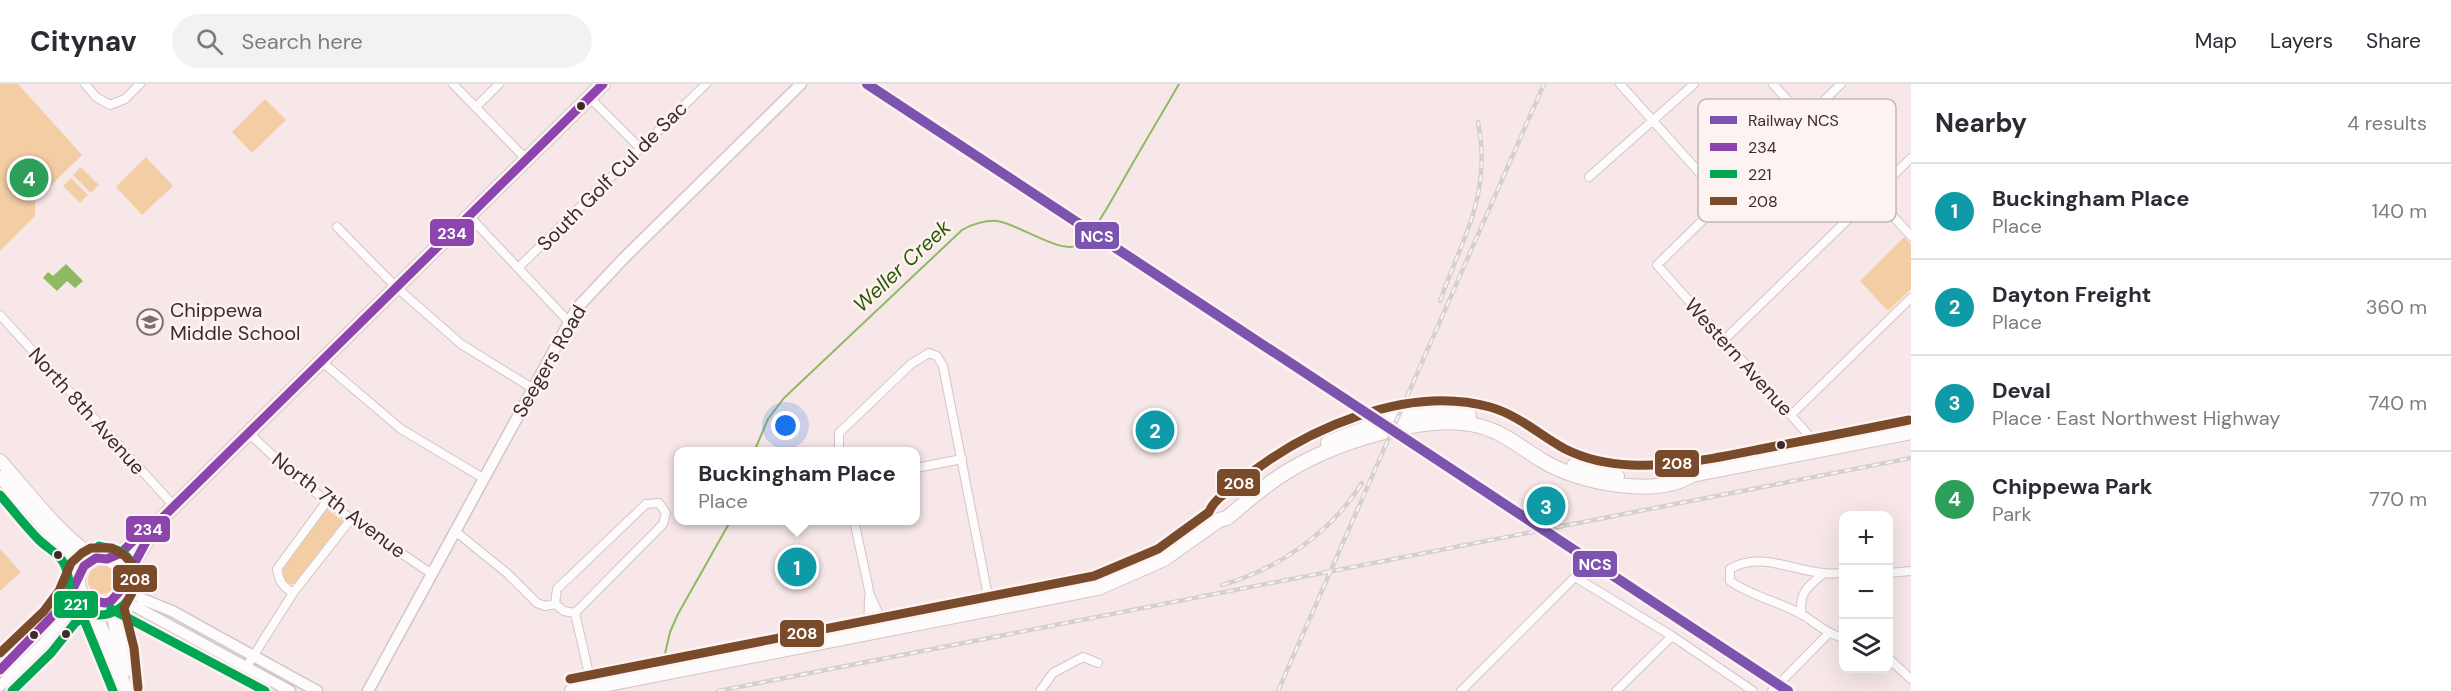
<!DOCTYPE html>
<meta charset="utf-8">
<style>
body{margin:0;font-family:"DM Sans",sans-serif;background:#f2f2f3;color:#2b2b33}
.controls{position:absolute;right:18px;bottom:18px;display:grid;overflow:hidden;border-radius:12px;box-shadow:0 6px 24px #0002}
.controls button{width:54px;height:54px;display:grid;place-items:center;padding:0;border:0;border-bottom:2px solid #e1e1e2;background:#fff;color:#2b2b33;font:30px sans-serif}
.you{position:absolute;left:786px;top:342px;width:21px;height:21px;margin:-15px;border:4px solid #fff;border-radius:50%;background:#1a73e8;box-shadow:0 0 0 9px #1a73e833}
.badge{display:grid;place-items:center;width:39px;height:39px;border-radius:50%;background:#7e6d6e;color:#fff;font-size:20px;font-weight:700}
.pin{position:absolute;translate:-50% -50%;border:3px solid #fff;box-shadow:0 2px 6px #0006}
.popup{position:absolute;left:674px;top:363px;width:246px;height:78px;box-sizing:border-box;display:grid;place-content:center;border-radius:12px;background:#fff;filter:drop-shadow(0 2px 4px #0005);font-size:20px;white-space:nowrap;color:#7c7c81}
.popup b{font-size:22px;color:#2b2b33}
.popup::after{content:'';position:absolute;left:50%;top:100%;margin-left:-12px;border:12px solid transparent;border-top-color:#fff}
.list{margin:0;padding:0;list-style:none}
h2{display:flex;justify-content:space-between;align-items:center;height:78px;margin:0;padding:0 24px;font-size:26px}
h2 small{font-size:20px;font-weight:400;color:#7c7c81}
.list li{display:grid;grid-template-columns:39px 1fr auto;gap:18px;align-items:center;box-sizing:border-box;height:96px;padding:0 24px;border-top:2px solid #e1e1e2}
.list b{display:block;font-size:22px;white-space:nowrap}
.list p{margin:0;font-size:20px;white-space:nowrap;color:#7c7c81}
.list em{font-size:20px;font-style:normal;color:#7c7c81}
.icon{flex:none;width:33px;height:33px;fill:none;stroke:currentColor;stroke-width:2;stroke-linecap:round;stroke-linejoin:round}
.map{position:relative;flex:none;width:1911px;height:607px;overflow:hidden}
header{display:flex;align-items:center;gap:36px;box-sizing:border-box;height:84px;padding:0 30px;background:#fff;border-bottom:2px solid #e1e1e2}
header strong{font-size:28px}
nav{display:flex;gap:33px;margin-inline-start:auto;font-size:21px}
.search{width:420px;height:54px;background:#f2f2f3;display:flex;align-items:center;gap:15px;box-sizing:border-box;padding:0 21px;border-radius:33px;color:#7c7c81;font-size:22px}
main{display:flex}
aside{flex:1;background:#fff}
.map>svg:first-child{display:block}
.green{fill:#f3cda4}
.water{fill:#8fb962}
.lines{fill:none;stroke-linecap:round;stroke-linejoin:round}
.stream{stroke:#8fb962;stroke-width:2}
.minor-casing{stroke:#d4c4c5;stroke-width:10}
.tertiary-casing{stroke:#d4c4c5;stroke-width:13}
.secondary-casing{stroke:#d4c4c5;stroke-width:14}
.primary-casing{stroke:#d4c4c5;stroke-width:16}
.minor{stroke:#fefbfc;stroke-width:8}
.tertiary{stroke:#fefbfc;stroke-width:10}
.secondary{stroke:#fefbfc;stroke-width:12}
.primary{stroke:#fefbfc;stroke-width:14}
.rail-casing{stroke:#d5d0d0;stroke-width:4.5}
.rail{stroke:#fdf3f3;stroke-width:2;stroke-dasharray:7;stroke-linecap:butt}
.bus-1-casing{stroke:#fdf3f3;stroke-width:14}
.bus-2-casing{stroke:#fdf3f3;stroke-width:14}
.bus-3-casing{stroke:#fdf3f3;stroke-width:14}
.bus-1{stroke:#8e44ad;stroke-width:9}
.bus-2{stroke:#00a651;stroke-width:9}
.bus-3{stroke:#7a4b2a;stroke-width:9}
.rail-1-casing{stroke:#fdf3f3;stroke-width:15}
.rail-1{stroke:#7c53af;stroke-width:10}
.bus-dot{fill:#3d2b2c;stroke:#fdf3f3;stroke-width:2}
.labels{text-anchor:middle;stroke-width:5;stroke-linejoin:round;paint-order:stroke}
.street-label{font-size:20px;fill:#3d2b2c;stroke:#fdf3f3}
.poi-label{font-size:20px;fill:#3d2b2c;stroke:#fdf3f3;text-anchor:start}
.water-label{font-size:21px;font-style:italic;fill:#2e5902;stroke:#fdf3f3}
.key{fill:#fdf3f3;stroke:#c3b7b7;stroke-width:1.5}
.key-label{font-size:16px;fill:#3d2b2c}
.line-badge{stroke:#fdf3f3;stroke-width:2}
.badge-label{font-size:16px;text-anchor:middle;font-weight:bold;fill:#fff}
</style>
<header>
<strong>Citynav</strong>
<div class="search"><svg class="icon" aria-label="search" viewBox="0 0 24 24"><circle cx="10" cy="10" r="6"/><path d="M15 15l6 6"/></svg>Search here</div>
<nav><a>Map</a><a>Layers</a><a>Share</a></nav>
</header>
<main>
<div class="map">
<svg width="1911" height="607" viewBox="0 0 1911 607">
<rect width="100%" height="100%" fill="#f7e7e8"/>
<path class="green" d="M0,0H18L82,71L35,117V132L0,167Z
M265,15L286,36L252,69L232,48Z
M146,73L173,102L142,131L116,103Z
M81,83L99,101L91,109L73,91Z
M71,94L88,111L80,119L63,102Z
M1904,153L1911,160V205L1888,227L1860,197Z
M327,425L343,437L294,500H288L283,493V485Z
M0,465L21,488L0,507Z
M88 496a14 14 0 1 1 28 0a14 14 0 1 1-28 0Z"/>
<path class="water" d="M66,180L83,197L75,204L67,197L57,207L43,194L48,188L53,192Z"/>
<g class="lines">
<path class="stream" d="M754,368L768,335L784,314L962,146C972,140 986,136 997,137C1017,139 1064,173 1079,160C1097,145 1109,120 1121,100C1140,66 1160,33 1179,0
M660,577L665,570L670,548L678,530L731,436"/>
<g class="minor-casing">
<path id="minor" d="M85,0L96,13L110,21L125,15L140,0
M453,0L526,75
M1620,0L1724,116
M1773,0L1911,152
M589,13L640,64
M476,23L499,0
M1589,93L1694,0
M469,132L569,238
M337,143L396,203L461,260L532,304
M519,183L706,0
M0,231L174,422
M1724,256L1911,74
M321,277L401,345L483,394
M1792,330L1911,214
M249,349L295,393L351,435L432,490
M1821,365L1657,181L1841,0
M839,368V349L911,280L929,269L937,272L943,282L988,512
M916,384L962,375
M659,419L666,429L663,440L575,529L564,527L555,520L557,505L646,420Z
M854,436L870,511L887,547
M455,447L508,490L537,519L545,522L555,520
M1844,489C1837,489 1830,490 1824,489C1793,487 1759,467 1730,485V497C1753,513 1780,518 1803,531C1817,540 1827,550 1844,554
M1888,489L1911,487
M293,509C282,502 279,497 277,485L327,417
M575,529L592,603
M1802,531C1798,509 1808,502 1824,489
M868,550L869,514
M1888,574L1911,595
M247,582L293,509L351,435
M1040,607L1053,589L1083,573L1098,579
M1461,607L1575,493L1672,552L1753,607
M1616,607L1672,552
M1772,607L1828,550"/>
</g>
<g class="tertiary-casing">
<path id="tertiary" d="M124,499L142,515L172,527L317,607
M116,514L138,524L290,607
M0,586L55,532L67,517L78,493
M0,602L43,560L67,530L88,516
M368,607L577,224L624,174L801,0"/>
</g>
<g class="secondary-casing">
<path id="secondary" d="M0,376C30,409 58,449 96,474
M0,393L50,449L70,466L77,478L80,489"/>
</g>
<g class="primary-casing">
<path id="primary" d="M1328,359C1372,340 1421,324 1469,331
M1574,382L1617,392
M1683,389L1692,391L1911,348
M78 497a23 23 0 1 1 46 0a23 23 0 1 1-46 0Z
M107,475C127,468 142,449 159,437L603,0
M124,496L153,446
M89,516L126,607
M114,516C112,539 122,563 123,588
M572,607L1098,504L1164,475L1219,436L1227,434C1246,418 1266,400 1288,387C1332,360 1425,329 1475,341C1501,346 1521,364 1543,377C1579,399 1655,414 1692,391"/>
</g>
<use href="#minor" class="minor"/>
<use href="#tertiary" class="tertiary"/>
<use href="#secondary" class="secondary"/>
<use href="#primary" class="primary"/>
<g class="rail-casing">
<path id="rail" d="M1440,217C1463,152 1492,111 1478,38
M1222,501C1278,485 1331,449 1362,399
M718,607L1911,374
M1278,607L1544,0"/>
</g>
<use href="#rail" class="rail"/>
<g class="bus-1-casing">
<path id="bus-1" d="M88,516L105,519L111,517L119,508L148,454
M0,586L67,517L84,482L96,474L107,475L121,469L137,453L159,437L603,0"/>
</g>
<g class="bus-2-casing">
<path id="bus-2" d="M0,411C13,426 25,442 39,456C47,464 58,469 63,478C75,496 61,522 92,530C127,538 153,489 121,468C115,464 105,464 99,462
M78,521L113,607
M111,525L265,607
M12,607L51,569L75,539L95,526"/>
</g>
<g class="bus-3-casing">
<path id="bus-3" d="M0,569L44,527L59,507L71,479L82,469L91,464H112L125,472L132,480L136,500L124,524L134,564L138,604
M570,595L1094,492L1158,465L1209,428C1214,415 1230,406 1241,397C1304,345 1407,300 1490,323C1518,331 1540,351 1565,365C1585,375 1608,380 1631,381C1677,383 1721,373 1766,364C1813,355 1861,346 1909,336"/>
</g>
<use href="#bus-1" class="bus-1"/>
<use href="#bus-2" class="bus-2"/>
<use href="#bus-3" class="bus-3"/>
<g class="rail-1-casing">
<path id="rail-1" d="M867,0L1788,607"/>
</g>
<use href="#rail-1" class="rail-1"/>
</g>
<defs>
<g id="school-ring" transform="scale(1.35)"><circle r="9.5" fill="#fdf3f3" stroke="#7e6d6e" stroke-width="1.5"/><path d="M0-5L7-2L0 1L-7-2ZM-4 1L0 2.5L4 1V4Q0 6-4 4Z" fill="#7e6d6e"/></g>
</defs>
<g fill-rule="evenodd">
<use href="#school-ring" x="150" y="238"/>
</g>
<g class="bus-dot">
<circle cx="581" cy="22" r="5"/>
<circle cx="1781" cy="361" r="5"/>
<circle cx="58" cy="471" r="5"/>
<circle cx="66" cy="550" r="5"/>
<circle cx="34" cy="551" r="5"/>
</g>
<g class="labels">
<g class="street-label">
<text transform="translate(612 92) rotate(-45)" y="7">South Golf Cul de Sac</text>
<text transform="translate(1739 273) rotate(48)" y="7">Western Avenue</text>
<text transform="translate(549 277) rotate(-60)" y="7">Seegers Road</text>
<text transform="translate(87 327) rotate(48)" y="7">North 8th Avenue</text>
<text transform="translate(339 421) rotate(37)" y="7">North 7th Avenue</text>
</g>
<g class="poi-label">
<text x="170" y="233">Chippewa<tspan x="170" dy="23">Middle School</tspan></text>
</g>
<g class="water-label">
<text transform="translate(902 182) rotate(-43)" y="7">Weller Creek</text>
</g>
</g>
<rect x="1698" y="15" width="198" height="123" rx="9" class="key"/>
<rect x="1710" y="32" width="27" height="8" fill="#7c53af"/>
<rect x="1710" y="59" width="27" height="8" fill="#8e44ad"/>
<rect x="1710" y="86" width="27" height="8" fill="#00a651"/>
<rect x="1710" y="113" width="27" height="8" fill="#7a4b2a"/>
<g class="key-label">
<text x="1748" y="42">Railway NCS</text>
<text x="1748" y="69">234</text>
<text x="1748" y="96">221</text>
<text x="1748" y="123">208</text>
</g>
<g class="line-badge">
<rect x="429" y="134" width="46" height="29" rx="6" fill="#8e44ad"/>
<rect x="1074" y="137" width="46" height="29" rx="6" fill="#7c53af"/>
<rect x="1654" y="365" width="46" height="29" rx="6" fill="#7a4b2a"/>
<rect x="1216" y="384" width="45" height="29" rx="6" fill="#7a4b2a"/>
<rect x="125" y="431" width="46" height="28" rx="6" fill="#8e44ad"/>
<rect x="1572" y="466" width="46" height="28" rx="6" fill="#7c53af"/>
<rect x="112" y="480" width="46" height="29" rx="6" fill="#7a4b2a"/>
<rect x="53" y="506" width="46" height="29" rx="6" fill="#00a651"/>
<rect x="779" y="535" width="46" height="29" rx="6" fill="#7a4b2a"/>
</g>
<g class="badge-label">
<text x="452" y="155">234</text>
<text x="1097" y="158">NCS</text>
<text x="1677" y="385">208</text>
<text x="1239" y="405">208</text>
<text x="148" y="451">234</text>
<text x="1595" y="486">NCS</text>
<text x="135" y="501">208</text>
<text x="76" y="526">221</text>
<text x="802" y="555">208</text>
</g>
</svg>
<div class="controls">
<button>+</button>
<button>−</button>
<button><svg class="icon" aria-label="layers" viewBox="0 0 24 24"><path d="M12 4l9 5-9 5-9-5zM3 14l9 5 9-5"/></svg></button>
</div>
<div class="you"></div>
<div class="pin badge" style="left:797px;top:483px;background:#0f9aa8">1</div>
<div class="popup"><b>Buckingham Place</b>Place</div>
<div class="pin badge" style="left:1155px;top:346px;background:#0f9aa8">2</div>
<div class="pin badge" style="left:1546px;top:422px;background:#0f9aa8">3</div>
<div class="pin badge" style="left:29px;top:94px;background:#2e9e5b">4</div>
</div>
<aside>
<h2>Nearby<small>4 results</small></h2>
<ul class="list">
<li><span class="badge" style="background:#0f9aa8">1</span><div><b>Buckingham Place</b><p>Place</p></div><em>140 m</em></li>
<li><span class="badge" style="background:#0f9aa8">2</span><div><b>Dayton Freight</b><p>Place</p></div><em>360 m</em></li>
<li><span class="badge" style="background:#0f9aa8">3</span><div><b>Deval</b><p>Place · East Northwest Highway</p></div><em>740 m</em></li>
<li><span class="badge" style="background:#2e9e5b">4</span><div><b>Chippewa Park</b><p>Park</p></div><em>770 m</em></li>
</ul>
</aside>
</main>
